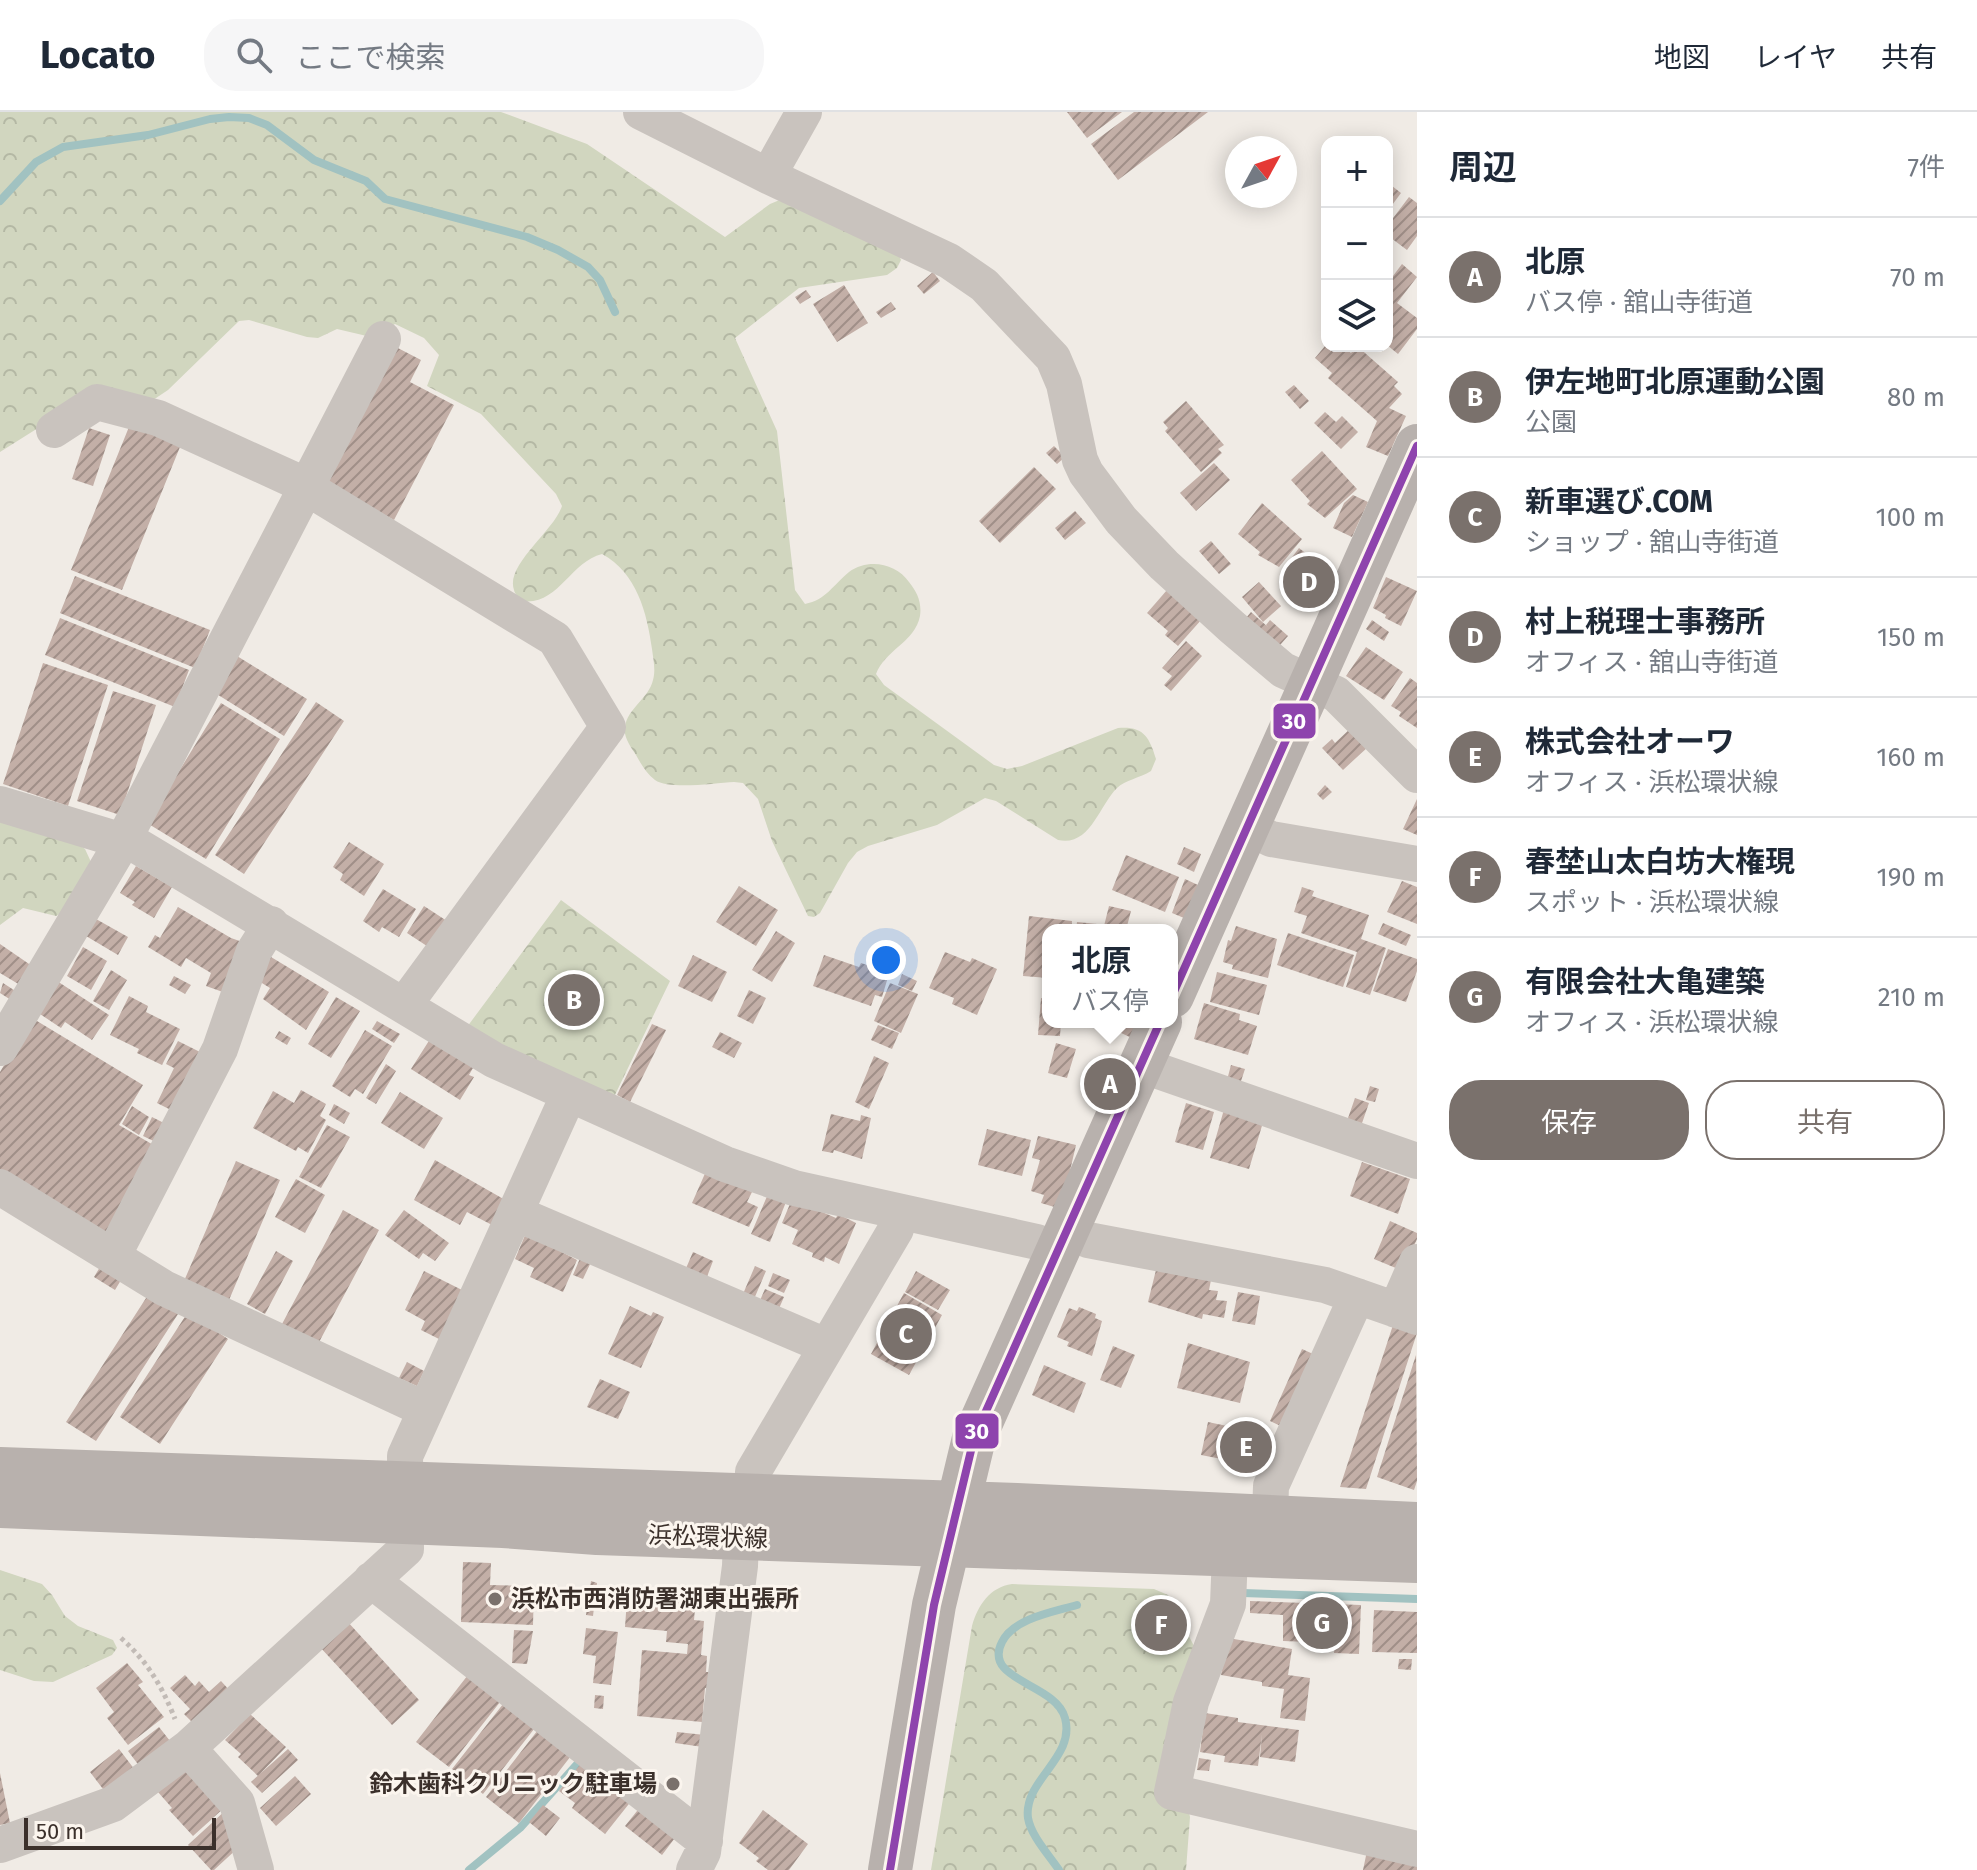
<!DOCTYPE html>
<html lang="ja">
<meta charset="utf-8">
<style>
body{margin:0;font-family:"Fira Sans","Noto Sans JP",sans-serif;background:#f6f6f7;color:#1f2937}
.controls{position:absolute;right:24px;top:24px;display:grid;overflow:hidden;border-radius:16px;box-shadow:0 4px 20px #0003}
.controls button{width:72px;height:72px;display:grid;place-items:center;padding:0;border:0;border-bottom:2px solid #e0e1e3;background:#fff;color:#1f2937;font:40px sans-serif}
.compass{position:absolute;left:1225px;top:24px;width:72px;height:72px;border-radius:50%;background:#fff;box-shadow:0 4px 20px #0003;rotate:50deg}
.scale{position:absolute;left:24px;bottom:20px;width:192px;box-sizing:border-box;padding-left:8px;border:4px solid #3b302b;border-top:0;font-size:22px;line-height:28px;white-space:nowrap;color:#3b302b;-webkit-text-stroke:6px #fbf5ee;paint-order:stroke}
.you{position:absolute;left:886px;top:848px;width:28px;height:28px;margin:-20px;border:6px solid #fff;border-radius:50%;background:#1a73e8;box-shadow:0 0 0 12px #1a73e833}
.badge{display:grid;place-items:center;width:52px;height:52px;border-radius:50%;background:#7a716c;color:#fff;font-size:26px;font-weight:700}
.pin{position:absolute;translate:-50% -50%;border:4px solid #fff;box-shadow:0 2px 8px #0006}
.popup{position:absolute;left:1042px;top:812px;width:136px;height:104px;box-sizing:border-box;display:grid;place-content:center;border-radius:16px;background:#fff;filter:drop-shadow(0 2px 6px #0005);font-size:26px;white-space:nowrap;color:#747a83}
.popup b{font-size:30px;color:#1f2937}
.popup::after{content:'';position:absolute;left:50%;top:100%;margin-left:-16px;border:16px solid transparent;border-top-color:#fff}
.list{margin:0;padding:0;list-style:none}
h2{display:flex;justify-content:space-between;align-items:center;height:104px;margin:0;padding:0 32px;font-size:34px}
h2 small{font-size:26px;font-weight:400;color:#747a83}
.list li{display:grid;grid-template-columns:52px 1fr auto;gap:24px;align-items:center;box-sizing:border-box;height:120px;padding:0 32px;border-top:2px solid #e0e1e3}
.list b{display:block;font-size:30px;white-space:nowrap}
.list p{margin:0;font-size:26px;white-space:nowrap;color:#747a83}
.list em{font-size:26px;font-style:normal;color:#747a83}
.actions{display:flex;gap:16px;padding:24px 32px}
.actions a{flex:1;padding:18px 0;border:2px solid #7a716c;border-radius:32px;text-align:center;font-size:28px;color:#7a716c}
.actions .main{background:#7a716c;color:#fff}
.icon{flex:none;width:44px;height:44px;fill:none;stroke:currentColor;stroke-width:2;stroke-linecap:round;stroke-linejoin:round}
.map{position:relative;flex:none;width:1417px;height:1758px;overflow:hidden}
header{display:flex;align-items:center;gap:48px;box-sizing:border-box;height:112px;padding:0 40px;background:#fff;border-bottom:2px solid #e0e1e3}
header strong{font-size:38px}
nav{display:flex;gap:44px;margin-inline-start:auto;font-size:28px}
.search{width:560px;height:72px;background:#f6f6f7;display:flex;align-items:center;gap:20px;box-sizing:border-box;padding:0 28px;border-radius:32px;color:#747a83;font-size:30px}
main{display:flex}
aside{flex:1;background:#fff}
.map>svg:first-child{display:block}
.forest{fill:url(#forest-crowns)}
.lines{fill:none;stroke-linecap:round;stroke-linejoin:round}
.stream{stroke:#a1c2c1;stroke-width:8}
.building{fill:url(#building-hatch)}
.path{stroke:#c2bbb6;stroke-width:5;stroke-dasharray:4 4;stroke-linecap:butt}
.minor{stroke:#c9c3be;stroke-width:36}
.major{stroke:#b8b1ad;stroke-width:44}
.bus-1-casing{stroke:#fbf5ee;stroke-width:14}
.bus-1{stroke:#8e44ad;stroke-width:8}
.poi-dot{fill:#7a716c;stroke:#fbf5ee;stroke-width:3}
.labels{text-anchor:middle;stroke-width:6;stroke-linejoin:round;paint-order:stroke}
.street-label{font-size:24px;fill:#3b302b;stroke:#fbf5ee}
.poi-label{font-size:24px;font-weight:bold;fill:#3b302b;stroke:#fbf5ee;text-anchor:start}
.line-badge{stroke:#fbf5ee;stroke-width:3}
.badge-label{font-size:22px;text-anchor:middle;font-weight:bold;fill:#fff}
</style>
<header>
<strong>Locato</strong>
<div class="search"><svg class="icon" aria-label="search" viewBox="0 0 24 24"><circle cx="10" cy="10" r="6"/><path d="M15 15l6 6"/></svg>ここで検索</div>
<nav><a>地図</a><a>レイヤ</a><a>共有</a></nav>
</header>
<main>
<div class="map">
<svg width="1417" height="1758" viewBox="0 0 1417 1758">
<defs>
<pattern id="forest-crowns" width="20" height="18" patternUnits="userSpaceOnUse" patternTransform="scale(2)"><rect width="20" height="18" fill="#d1d6bf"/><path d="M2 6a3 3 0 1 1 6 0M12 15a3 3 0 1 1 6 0" fill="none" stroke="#b4b8a4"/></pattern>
<pattern id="building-hatch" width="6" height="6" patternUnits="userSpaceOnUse" patternTransform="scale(2)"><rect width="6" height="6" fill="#c3afa7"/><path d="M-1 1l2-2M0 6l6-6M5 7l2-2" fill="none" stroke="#a08f88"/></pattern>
</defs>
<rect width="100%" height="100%" fill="#f0ebe5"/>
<path class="forest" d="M0,0H501L587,32L725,125L770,92L782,87L898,140L901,148L897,156L887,163L799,176L735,226L777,319L795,478L805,492C826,488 833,473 849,460C868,446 896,451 909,470C917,480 922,490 920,504C915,530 885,538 876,562L884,573L994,653L1007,657L1022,654L1118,616C1143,614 1149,624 1156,647L1151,659C1140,666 1125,668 1117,676C1099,694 1090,735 1058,728L996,689L985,686L937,713L868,734L857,740L848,751L820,801L814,805L808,804L772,729L758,687L743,671L734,670C715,671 669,678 655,668C646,661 641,652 636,643C631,635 623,625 625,615C627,597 649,586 653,568C656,558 653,546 652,537C647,501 637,461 602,442C570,450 558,494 522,489C519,485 515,483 514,478C505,453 554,419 562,394L556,382L481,302L427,274L439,243L424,226L395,212L371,225L337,217L318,226L307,225L249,208L239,209L168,278L150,290L84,287L0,340Z
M0,707L72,728L85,737L91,750L66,799L56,804L23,796L0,813Z
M561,788L670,869L613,987L467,915Z
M0,1458L42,1472L52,1483L65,1504L78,1514L113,1528L117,1536L112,1543L53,1570L34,1569L0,1558Z
M1012,1472L1154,1477L1168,1483L1195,1536L1188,1696L1190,1705L1186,1758H931L972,1514C978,1493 990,1475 1012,1472Z"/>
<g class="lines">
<path class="stream" d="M0,89L36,50L63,35L148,23L210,7L229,5L249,6L267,13L314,48L366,69L385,87L527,125L558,138L588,155L600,168L615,200
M1243,1481L1417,1487
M469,1758L520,1716L580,1649
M1059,1758C1049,1743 1031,1724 1028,1706C1023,1668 1076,1646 1065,1606C1056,1571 982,1569 1002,1530C1014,1506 1054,1500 1077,1493"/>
</g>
<path class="building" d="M1067,0H1122L1087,26Z
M1134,0H1208L1118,68L1091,32Z
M1387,70L1401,81L1387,100Z
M1409,85L1417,91V124L1407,138L1387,123V114Z
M1402,152L1417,165L1397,191L1417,206V217L1398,242L1387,233V172Z
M933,160L940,169L924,182L917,174Z
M844,173L868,211L837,230L813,192Z
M806,178L811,185L800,192L795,185Z
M891,190L896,197L881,206L876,200Z
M394,234L421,248L410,270L454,293L394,408L323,370Z
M1325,234H1343L1351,241L1357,234L1398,270L1394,274L1402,282L1389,296L1406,304L1388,344L1366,335L1377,309L1328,266L1332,261L1315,246Z
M1294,273L1309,289L1300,297L1285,280Z
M1186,289L1224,333L1218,337L1222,341L1201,360L1165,319L1168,316L1163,310Z
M1325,300L1336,310L1342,304L1358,320L1341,337L1314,311Z
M131,310L182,330L122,478L71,458Z
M89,316L110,323L93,374L72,367Z
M1054,334L1065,345L1057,352L1046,341Z
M1322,339L1357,377L1325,406L1307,392L1310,389L1291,368Z
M1214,351L1230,368L1196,399L1180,381Z
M1034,355L1056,377L1000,431L979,409Z
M1353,383L1368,390L1352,425L1333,416L1344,391Z
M1262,391L1302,427L1279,455L1258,443L1260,440L1238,422Z
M1075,399L1086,411L1065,428L1055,416Z
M1211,429L1231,452L1219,462L1199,439Z
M1299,436L1331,461L1305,493L1288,480L1296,470L1287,463L1292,456L1287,452Z
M75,464L210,518L195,556L60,501Z
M1386,465L1417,479L1401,514L1385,506L1386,503L1373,496Z
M1259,470L1281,494L1263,510L1242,485Z
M1168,477L1202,507L1178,534L1165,523L1168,519L1147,501Z
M1251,500L1268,515L1266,513L1270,508L1288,524L1273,541L1240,513Z
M60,506L189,558L175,595L45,543Z
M1372,508L1389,520L1384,529L1366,517Z
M1186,529L1202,544L1171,579L1164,573L1172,564L1162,556Z
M1366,535L1403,560L1384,588L1346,564Z
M237,544L307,587L284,624L215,581Z
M43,551L108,573L68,694L3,672Z
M1410,566L1417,571V616L1399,604L1401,600L1391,594Z
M113,579L156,593L120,703L77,689Z
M316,590L344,609L244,762L215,743Z
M221,591L280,627L206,747L147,711Z
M1352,615L1370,633L1343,658L1322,636L1332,627L1335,631Z
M1325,673L1332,680L1323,688L1317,682Z
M1417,687V723L1403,717Z
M349,730L384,752L364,784L340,768L343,762L333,755Z
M1184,735L1201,742L1194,760L1177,752Z
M1126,743L1179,765L1165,800L1112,778Z
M136,754L172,775L154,806L132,793L135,790L120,781Z
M1185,767L1198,773L1184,806L1172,801Z
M1402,769L1417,775V812L1387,800Z
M739,774L778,798L756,834L716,810Z
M1302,775L1314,779L1312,784L1369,803L1361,827L1386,836L1370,883L1346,875L1357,840L1301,821L1307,804L1294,800Z
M383,777L416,797L399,825L382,815L379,820L363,809Z
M424,794L447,809L430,836L407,821Z
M1109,794L1131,799L1126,818H1103Z
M178,795L231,826L251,833L234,884L206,874L211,861L186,846L181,855L148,835L155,823L160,826Z
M1029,804L1072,809L1071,818H1048V866L1023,864Z
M96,807L128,825L118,843L86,824Z
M1077,810L1097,812V818H1076Z
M1383,811L1411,823L1406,834L1378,822Z
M1236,814L1277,827L1268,866L1232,857L1233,853L1223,850L1228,828L1231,829Z
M776,819L795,831L772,870L752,858Z
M1288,821L1354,843L1343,875L1277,853Z
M0,832L32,854L20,873L0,861Z
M83,835L107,849L91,878L67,864Z
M1388,837L1417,847V859L1406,890L1373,879Z
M945,840L970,850L972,846L997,857L977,903L952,892L954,886L929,876Z
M693,843L727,860L712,890L678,874Z
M824,843L859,855L861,851L873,855L872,859L888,865L882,885L875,883L871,894L813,874Z
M271,845L329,880L306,918L263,887L270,876L257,868Z
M111,858L127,868L109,898L93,889Z
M1217,860L1267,873L1259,903L1210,890Z
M902,862L917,869L912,879L898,873Z
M174,864L191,873L185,882L169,873Z
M57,869L109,903L92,928L65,910L61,916L37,900Z
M3,871L17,880L11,888L0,881Z
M890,871L918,882L901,921L874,909Z
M749,878L766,886L753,912L737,904Z
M129,884L148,894L146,900L180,917L162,953L137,941L139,937L110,923Z
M336,885L360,899L331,946L308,932Z
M1041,886L1048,887V910H1061L1060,924L1038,923Z
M1204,891L1240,902L1239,908L1257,914L1248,943L1194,927Z
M32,906L143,973L119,1013L162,1038L111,1125L0,1058V960Z
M377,909L400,922L394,931L372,917Z
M1105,910H1142L1134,927L1104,913Z
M652,912L666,918L630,990L617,983Z
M878,913L899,921L892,937L871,928Z
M365,918L392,934L363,982L355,977L350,985L332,974Z
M279,919L291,926L287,933L275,926Z
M720,920L742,931L734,946L712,935Z
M432,924L473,956L469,963L474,965L460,988L411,957Z
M178,929L208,944L179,1002L157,991L174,956L166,952Z
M1056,931L1076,937L1067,966L1048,961Z
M874,944L889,951L869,997L855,990Z
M386,952L396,959L376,992L366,986Z
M1231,953L1245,957L1239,975L1226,972Z
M1370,974L1379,977L1375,990L1366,988Z
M301,978L326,992L320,1004L326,1008L308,1041L298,1035L296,1039L253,1016L273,979L294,991Z
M400,980L443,1006L424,1037L381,1011Z
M1355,986L1369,991L1361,1014L1347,1009Z
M1186,991L1214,1000L1203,1038L1175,1030Z
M334,992L350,1001L344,1012L329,1003Z
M132,994L149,1005L139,1023L122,1012Z
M1225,994L1264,1007L1249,1057L1210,1046Z
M831,1002L860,1009L861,1003L871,1006L862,1047L834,1038L833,1041L822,1039Z
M152,1005L164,1011V1034L143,1024Z
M327,1013L350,1025L321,1076L299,1065Z
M987,1017L1031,1028L1022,1064L978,1053Z
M1038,1024L1076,1033L1061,1097L1041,1091L1044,1083L1031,1079L1040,1048L1032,1046Z
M435,1048L507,1089L494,1114L467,1100L460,1113L414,1088Z
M236,1049L280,1068L229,1188L184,1169Z
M1362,1050L1410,1067L1398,1102L1350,1084Z
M707,1057L752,1080L747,1090L758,1095L749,1115L692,1091Z
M296,1067L325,1083L305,1121L275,1105Z
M768,1082L786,1090L770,1130L751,1122Z
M792,1087L836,1106L838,1102L856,1111L839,1152L825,1145L824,1150L812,1145L813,1141L792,1132L798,1118L782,1111Z
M343,1098L379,1118L318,1232L282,1212Z
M404,1098L449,1131L435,1149L423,1141L419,1147L385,1123Z
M1390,1109L1417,1121V1127L1403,1159L1374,1147Z
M526,1121L577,1148L563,1180L530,1165L534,1156L515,1147Z
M276,1139L293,1149L265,1202L247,1192Z
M693,1140L713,1149L705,1170L684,1161Z
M581,1144L592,1148L583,1167L573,1163Z
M103,1150L124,1163L115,1178L94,1165Z
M755,1154L766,1159L754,1187L743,1182Z
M1157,1154L1211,1168L1209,1178L1218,1179L1216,1188L1227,1189L1224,1206L1203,1202L1202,1207L1148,1190Z
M424,1159L462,1178L441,1228L421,1218L425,1209L405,1198Z
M916,1159L950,1178L938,1198L905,1180Z
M773,1161L790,1168L784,1181L768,1174Z
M765,1177L784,1185L777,1201L758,1193Z
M1238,1180L1260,1184L1255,1213L1232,1209Z
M904,1181L942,1203L909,1263L871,1242Z
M148,1183L178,1202L96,1329L66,1310Z
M630,1194L651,1204L653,1200L664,1205L641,1256L608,1242Z
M1079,1195L1096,1202L1095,1206L1102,1209L1092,1244L1067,1234L1069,1230L1057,1225L1069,1196L1077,1199Z
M188,1200L228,1227L160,1332L120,1305Z
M1393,1213L1417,1221L1366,1377L1340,1375Z
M1188,1231L1250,1250L1240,1291L1177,1276Z
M1113,1234L1135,1243L1121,1276L1100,1268Z
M1302,1237L1322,1246L1289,1318L1270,1309Z
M1416,1243L1417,1369L1414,1378L1377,1365Z
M407,1250L424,1259L417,1274L399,1266Z
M1044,1253L1086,1271L1074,1301L1032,1283Z
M600,1267L630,1280L618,1307L587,1295Z
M1208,1310L1274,1324L1268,1356L1201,1343Z
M463,1450L491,1451L490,1473L534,1474L533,1513L461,1510Z
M591,1469L597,1471L593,1504L586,1503Z
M628,1473L652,1475L651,1483L696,1486L694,1508L704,1509L701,1543L707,1544L706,1560H712L710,1577L705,1576L702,1610L637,1604L642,1538L687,1542L688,1532L666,1530L667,1519L625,1515Z
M1250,1489L1361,1493L1359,1542L1334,1541L1335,1531L1283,1529V1503L1250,1501Z
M1374,1498L1417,1500V1541L1372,1540Z
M347,1509L419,1588L392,1613L319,1534Z
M586,1516L618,1520L611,1573L593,1571L596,1544L583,1542Z
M514,1518L533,1519L527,1552L512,1551Z
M1228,1526L1292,1537L1288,1563L1310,1566L1305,1609L1280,1606L1284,1577L1262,1574V1570L1221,1563Z
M1399,1547H1412L1411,1558L1398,1557Z
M127,1551L143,1570L138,1573L164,1605L128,1633L107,1606L114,1600L96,1576Z
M471,1559L504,1585L449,1655L416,1630Z
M185,1563L195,1574L199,1569L209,1580L221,1569L231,1580L195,1613L184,1602L190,1597L170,1576Z
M595,1583L604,1584L603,1597L594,1596Z
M507,1587L538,1612L483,1682L452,1657Z
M1205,1601L1238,1606V1610L1299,1618L1295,1650L1260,1645L1262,1622L1258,1654L1224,1650L1225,1644L1200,1640Z
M250,1602L286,1635L258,1664L238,1645L241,1642L225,1628Z
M541,1614L574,1640L519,1711L486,1685Z
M159,1615L174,1634L143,1659L128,1639Z
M677,1620L705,1623L703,1635L675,1631Z
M119,1637L135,1658L106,1681L90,1660Z
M288,1637L298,1648L262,1681L251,1670Z
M1199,1646L1211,1648L1209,1659L1197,1658Z
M583,1649L632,1688L605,1722L572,1696L575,1691L559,1679Z
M187,1654L225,1695L193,1724L169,1698L172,1696L158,1680Z
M0,1661L10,1711L0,1713Z
M295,1664L311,1682L276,1714L260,1696Z
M543,1693L560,1706L546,1724L529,1710Z
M641,1694L678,1722L662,1743L625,1714Z
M228,1696L239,1735L214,1758H211L188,1733Z
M763,1698L808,1732L789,1758H768L756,1749L759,1746L739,1731Z
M1367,1739L1417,1751V1758H1363Z"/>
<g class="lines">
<path class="path" d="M1175,1515L1190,1517
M121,1526C147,1549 162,1574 175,1607"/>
<path class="minor" d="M641,0L768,64L949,149L984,173L1053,246L1064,272L1080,348L1086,361L1121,408L1164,453L1232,515L1283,558L1336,582L1417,663
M768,64L804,0
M54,318L97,290L158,306L294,368L555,527L608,615L405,892
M0,692L136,733L494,948L725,1052L794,1076L1037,1130L1058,1139
M1247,715L1271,727L1417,752
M0,936L123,729L383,227
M1141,953L1417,1049
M0,1075L164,1176L426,1298
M515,1101L812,1228L826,1236
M1067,1119L1088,1128L1325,1173L1417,1205
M113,1144L220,937L254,839L271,812
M1396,1198L1417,1150
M752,1384L753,1360L896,1117L900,1100
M1270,1403L1271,1374L1357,1184
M1230,1442L1228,1492L1191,1590L1172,1680L1417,1737
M371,1468L705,1729
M188,1636L237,1691L256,1758
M0,1733L113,1692L188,1636L406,1437L405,1344L569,982
M694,1758L703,1740L740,1454L741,1426"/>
<path class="major" d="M1172,884L1417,334
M0,1357L1017,1393L1417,1412
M0,1394L503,1414L597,1421L1417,1449
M890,1758L934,1493L974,1326L1160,910"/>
<g class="bus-1-casing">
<path id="bus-1" d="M1172,884L1417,334
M890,1758L934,1493L974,1326L1160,910"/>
</g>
<use href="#bus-1" class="bus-1"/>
</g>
<g class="poi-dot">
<circle cx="495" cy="1487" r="8"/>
<circle cx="673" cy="1672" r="8"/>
</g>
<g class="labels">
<g class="street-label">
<text transform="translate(708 1425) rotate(2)" y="8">浜松環状線</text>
</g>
<g class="poi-label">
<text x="511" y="1495">浜松市西消防署湖東出張所</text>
<text x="657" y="1680" text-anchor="end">鈴木歯科クリニック駐車場</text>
</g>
</g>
<g class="line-badge">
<rect x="1272" y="590" width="45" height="38" rx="8" fill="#8e44ad"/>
<rect x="954" y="1300" width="46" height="38" rx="8" fill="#8e44ad"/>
</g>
<g class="badge-label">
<text x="1294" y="617">30</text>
<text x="977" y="1327">30</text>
</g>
</svg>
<div class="controls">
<button>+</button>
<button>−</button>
<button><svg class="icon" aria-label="layers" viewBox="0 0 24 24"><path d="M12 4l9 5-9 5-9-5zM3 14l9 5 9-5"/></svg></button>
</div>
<svg class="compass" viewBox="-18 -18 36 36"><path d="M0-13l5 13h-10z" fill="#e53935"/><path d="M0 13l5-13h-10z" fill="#747a83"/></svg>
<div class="scale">50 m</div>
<div class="you"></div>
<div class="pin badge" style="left:1110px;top:972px">A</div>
<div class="popup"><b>北原</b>バス停</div>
<div class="pin badge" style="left:574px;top:888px">B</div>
<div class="pin badge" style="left:906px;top:1222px">C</div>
<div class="pin badge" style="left:1309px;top:470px">D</div>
<div class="pin badge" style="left:1246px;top:1335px">E</div>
<div class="pin badge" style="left:1161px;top:1513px">F</div>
<div class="pin badge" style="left:1322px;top:1511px">G</div>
</div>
<aside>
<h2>周辺<small>7件</small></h2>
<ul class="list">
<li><span class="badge">A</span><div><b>北原</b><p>バス停 · 舘山寺街道</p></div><em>70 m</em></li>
<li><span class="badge">B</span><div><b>伊左地町北原運動公園</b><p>公園</p></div><em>80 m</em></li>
<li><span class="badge">C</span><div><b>新車選び.COM</b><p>ショップ · 舘山寺街道</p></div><em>100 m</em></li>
<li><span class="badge">D</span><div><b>村上税理士事務所</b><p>オフィス · 舘山寺街道</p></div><em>150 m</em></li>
<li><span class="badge">E</span><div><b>株式会社オーワ</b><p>オフィス · 浜松環状線</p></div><em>160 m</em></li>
<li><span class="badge">F</span><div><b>春埜山太白坊大権現</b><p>スポット · 浜松環状線</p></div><em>190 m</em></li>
<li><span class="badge">G</span><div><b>有限会社大亀建築</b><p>オフィス · 浜松環状線</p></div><em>210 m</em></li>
</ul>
<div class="actions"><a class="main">保存</a><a>共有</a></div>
</aside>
</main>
